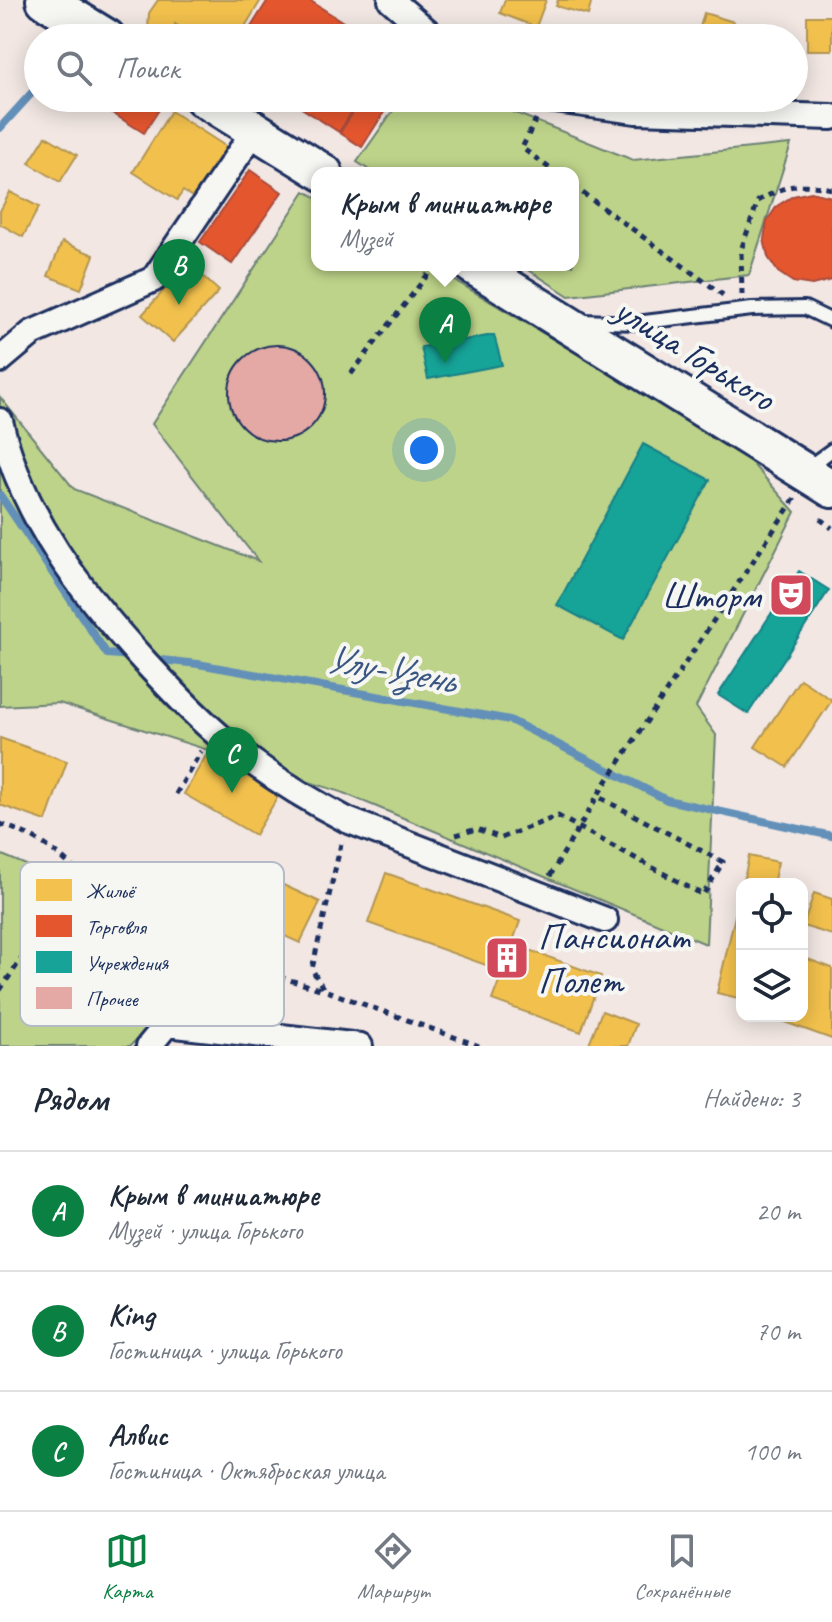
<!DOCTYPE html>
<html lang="ru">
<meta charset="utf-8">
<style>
body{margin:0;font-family:Caveat,sans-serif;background:#f2f2f3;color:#1f2937}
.controls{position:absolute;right:24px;bottom:24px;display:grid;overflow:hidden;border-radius:16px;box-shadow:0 4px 20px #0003}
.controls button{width:72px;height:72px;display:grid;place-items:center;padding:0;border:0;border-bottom:2px solid #e0e1e3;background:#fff;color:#1f2937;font:40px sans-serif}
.you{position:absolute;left:424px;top:450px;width:28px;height:28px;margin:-20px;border:6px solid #fff;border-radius:50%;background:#1a73e8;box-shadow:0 0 0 12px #1a73e833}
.badge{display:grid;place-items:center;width:52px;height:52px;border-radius:50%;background:#0b8043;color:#fff;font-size:26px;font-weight:700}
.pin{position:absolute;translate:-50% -66px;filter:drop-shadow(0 2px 4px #0008)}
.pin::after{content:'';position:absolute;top:42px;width:28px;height:24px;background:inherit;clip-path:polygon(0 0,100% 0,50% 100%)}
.popup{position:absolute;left:311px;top:167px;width:268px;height:104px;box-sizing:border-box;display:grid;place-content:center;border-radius:16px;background:#fff;filter:drop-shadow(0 2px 6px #0005);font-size:26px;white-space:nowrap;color:#747a83}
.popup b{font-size:30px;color:#1f2937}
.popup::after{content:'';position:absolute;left:50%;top:100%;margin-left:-16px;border:16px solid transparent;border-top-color:#fff}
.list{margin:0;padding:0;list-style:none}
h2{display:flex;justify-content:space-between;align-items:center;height:104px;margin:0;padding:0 32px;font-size:34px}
h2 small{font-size:26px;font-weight:400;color:#747a83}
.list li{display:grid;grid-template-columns:52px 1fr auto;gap:24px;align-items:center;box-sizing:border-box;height:120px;padding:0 32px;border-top:2px solid #e0e1e3}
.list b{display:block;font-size:30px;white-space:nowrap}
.list p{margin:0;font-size:26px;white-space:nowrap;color:#747a83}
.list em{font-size:26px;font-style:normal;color:#747a83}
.icon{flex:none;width:44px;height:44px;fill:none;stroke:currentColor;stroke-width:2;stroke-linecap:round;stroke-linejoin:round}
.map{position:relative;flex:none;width:832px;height:1046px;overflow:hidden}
.search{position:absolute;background:#fff;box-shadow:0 4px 20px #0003;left:24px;right:24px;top:24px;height:88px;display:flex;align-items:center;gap:20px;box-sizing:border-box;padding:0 28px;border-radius:44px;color:#747a83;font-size:30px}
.sheet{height:464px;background:#fff}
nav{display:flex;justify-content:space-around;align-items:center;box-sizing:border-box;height:112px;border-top:2px solid #e0e1e3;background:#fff;font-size:22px;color:#747a83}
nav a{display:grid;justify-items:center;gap:4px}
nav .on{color:#0b8043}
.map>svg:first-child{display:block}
.green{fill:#bdd389;stroke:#6c8174;stroke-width:2}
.homes{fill:#f2c14e;stroke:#b29553;stroke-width:2}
.shops{fill:#e4572e;stroke:#a84b3c;stroke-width:2}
.public{fill:#17a398;stroke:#188087;stroke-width:2}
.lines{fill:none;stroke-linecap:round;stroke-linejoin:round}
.stream{stroke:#6490b9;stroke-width:8}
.building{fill:#e4a9a5;stroke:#1b2f5e;stroke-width:2}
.lane-casing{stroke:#1b2f5e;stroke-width:18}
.street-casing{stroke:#1b2f5e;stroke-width:30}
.secondary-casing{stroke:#1b2f5e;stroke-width:42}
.path{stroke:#1b2f5e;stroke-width:5;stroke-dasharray:6 6;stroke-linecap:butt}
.lane{stroke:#f6f6f2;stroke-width:12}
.street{stroke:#f6f6f2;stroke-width:24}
.secondary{stroke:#f6f6f2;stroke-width:36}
.labels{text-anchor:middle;stroke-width:8;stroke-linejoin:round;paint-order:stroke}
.street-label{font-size:38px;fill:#1b2f5e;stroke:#f6f6f2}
.poi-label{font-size:38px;fill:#1b2f5e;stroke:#f6f6f2;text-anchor:end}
.water-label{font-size:40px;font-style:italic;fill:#3a5784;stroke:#f6f6f2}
.key{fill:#f6f6f2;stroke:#b4bac6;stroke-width:2}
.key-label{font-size:22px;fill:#1b2f5e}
</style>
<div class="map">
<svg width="832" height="1046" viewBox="0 0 832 1046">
<rect width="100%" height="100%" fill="#f2e7e3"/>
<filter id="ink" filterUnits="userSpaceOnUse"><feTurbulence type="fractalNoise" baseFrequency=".0125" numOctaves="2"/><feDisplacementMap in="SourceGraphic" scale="16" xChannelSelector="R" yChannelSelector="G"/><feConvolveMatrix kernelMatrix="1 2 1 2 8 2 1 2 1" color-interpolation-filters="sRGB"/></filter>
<g filter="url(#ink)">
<path class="green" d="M402,98H478L633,160L791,144L749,275L569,296L521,265H573V173H374L357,162Z
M305,191L317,198V265H429L743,453L795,512L696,707L716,735L706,944L341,792L59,703L0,706V397L74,489L258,561L152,424Z
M0,854L62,880L126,948L143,985L144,1032L130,1046H0Z"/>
<path class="homes" d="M158,0H261L238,38H196L175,24L172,38L160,37L148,30L149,13Z
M505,0H546L536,27L500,13Z
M558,0H592L588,15L556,6Z
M704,13L734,22L729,38H697Z
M807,16H832V50H807Z
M171,111L233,151L208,191L201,187L194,198L183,191L177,200L133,172Z
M46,136L77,155L60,182L29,163Z
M10,192L39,207L23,237L0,224V211Z
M62,242L94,255L81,289L48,276Z
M188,263L219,291L173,342L142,315Z
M800,679L832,700L787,767L755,747Z
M0,738L67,761L46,821L0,805Z
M208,752L280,793L255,835L184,794Z
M749,856L778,862L773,884H743Z
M158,869L208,898L184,939L134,910Z
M253,871L320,902L300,943L234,913Z
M386,873L520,921L512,944L601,976L581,1032L492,1000L503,971L368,923Z
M742,886V999L717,993Z
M814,893L832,899V935L803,926Z
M802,957L832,968V1039L779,1020L780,1016H802Z
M602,1011L636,1024L628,1046H588Z"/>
<path class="shops" d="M268,0H309L368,38H244Z
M110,98H151L162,105L144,133L104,108Z
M286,98H361L339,132Z
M362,98H393L362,147L340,133Z
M250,170L282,192L232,264L200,242Z
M811,192L832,197V280L812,285L793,282L778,272L768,257L764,239L767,221L777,206L793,196Z"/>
<path class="public" d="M494,335L502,365L428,379L421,347Z
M643,444L710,480L623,640L557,605Z
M799,571L829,590L748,714L718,695Z"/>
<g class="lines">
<path class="stream" d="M0,128L38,86
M0,495L107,654L131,656
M152,659L198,664L510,720L667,800L832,836"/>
</g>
<path class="building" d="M229 393a48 48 0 1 1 96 0a48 48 0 1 1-96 0Z"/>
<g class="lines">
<g class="lane-casing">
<path id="lane" d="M583,321L636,323L752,309L805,308L832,321
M807,468L832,450
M96,895L123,917L168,1015L167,1024"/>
</g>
<g class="street-casing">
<path id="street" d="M391,0L435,38
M540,98L636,111L832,117
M0,360L32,333L154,279L255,130
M0,421C22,517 81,592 146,663C176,695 208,729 243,755C276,780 311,801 347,820L605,920
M149,1046L167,1024L360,1046"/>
</g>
<g class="secondary-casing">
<path id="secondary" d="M45,0L107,38
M203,98L324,173
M472,265L832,489"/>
</g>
<path class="path" d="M536,119L522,148L556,173
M573,186L723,295
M742,295L741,250L758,201C789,184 797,182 832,189
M351,374L435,265
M820,519L832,528
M176,794L201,751
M0,824C37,836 62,853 86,883
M456,835L477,829L501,838L558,816L703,895L723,862L597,796
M341,844L312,969L324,990L479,1046
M550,876L601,790L795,498
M133,904L156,865
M147,924L177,946L323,990
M164,969L188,950
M0,990L33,942L70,933L86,910
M189,1001L241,966"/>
<use href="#lane" class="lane"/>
<use href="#street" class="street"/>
<use href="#secondary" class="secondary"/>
</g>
</g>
<defs>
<g id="theatre-square" transform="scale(2.3)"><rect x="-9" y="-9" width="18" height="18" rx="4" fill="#d1495b" stroke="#f6f6f2"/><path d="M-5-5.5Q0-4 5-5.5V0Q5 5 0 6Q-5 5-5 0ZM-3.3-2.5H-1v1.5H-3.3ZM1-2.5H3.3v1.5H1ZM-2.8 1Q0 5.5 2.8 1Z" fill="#fff"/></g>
<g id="building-square" transform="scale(2.3)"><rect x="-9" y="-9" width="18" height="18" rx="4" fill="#d1495b" stroke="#f6f6f2"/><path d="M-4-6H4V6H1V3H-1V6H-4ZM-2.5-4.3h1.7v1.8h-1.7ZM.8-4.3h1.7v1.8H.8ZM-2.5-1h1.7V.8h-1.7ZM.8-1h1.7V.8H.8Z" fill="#fff"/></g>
</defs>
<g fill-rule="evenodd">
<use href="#theatre-square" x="791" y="595"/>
<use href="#building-square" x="507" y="958"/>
</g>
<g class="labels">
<g class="street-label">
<text transform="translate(695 353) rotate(32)" y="13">улица Горького</text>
</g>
<g class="poi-label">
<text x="760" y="608">Шторм</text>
<text x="538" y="949" text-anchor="start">Пансионат<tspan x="538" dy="44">Полет</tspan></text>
</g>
<g class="water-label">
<text transform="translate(390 668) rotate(10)" y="14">Улу-Узень</text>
</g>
</g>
<rect x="20" y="862" width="264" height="164" rx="12" class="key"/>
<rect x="36" y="879" width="36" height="22" fill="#f2c14e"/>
<rect x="36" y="915" width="36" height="22" fill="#e4572e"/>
<rect x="36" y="951" width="36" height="22" fill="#17a398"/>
<rect x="36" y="987" width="36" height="22" fill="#e4a9a5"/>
<g class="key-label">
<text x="86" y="898">Жильё</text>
<text x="86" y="934">Торговля</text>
<text x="86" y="970">Учреждения</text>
<text x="86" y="1006">Прочее</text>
</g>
</svg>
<div class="controls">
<button><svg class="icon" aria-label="locate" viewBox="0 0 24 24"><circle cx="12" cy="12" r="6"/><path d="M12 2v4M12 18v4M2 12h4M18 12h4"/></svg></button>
<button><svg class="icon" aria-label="layers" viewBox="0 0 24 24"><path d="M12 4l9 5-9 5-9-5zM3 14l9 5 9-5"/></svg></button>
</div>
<div class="you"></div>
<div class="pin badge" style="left:445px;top:363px">A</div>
<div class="popup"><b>Крым в миниатюре</b>Музей</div>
<div class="pin badge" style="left:179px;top:305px">B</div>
<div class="pin badge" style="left:232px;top:793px">C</div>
<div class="search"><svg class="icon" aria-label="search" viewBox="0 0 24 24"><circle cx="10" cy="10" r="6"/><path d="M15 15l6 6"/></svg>Поиск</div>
</div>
<section class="sheet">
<h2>Рядом<small>Найдено: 3</small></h2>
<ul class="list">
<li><span class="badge">A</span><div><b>Крым в миниатюре</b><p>Музей · улица Горького</p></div><em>20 m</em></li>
<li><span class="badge">B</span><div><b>King</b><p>Гостиница · улица Горького</p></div><em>70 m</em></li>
<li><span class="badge">C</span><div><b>Алвис</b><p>Гостиница · Октябрьская улица</p></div><em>100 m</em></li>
</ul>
</section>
<nav>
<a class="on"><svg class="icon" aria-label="map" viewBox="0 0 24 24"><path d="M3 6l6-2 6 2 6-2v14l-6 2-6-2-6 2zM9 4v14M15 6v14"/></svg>Карта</a>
<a><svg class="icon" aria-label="directions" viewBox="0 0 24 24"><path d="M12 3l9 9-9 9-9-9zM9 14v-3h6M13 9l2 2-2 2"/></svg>Маршрут</a>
<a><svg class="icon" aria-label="saved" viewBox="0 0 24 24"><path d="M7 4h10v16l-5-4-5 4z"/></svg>Сохранённые</a>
</nav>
